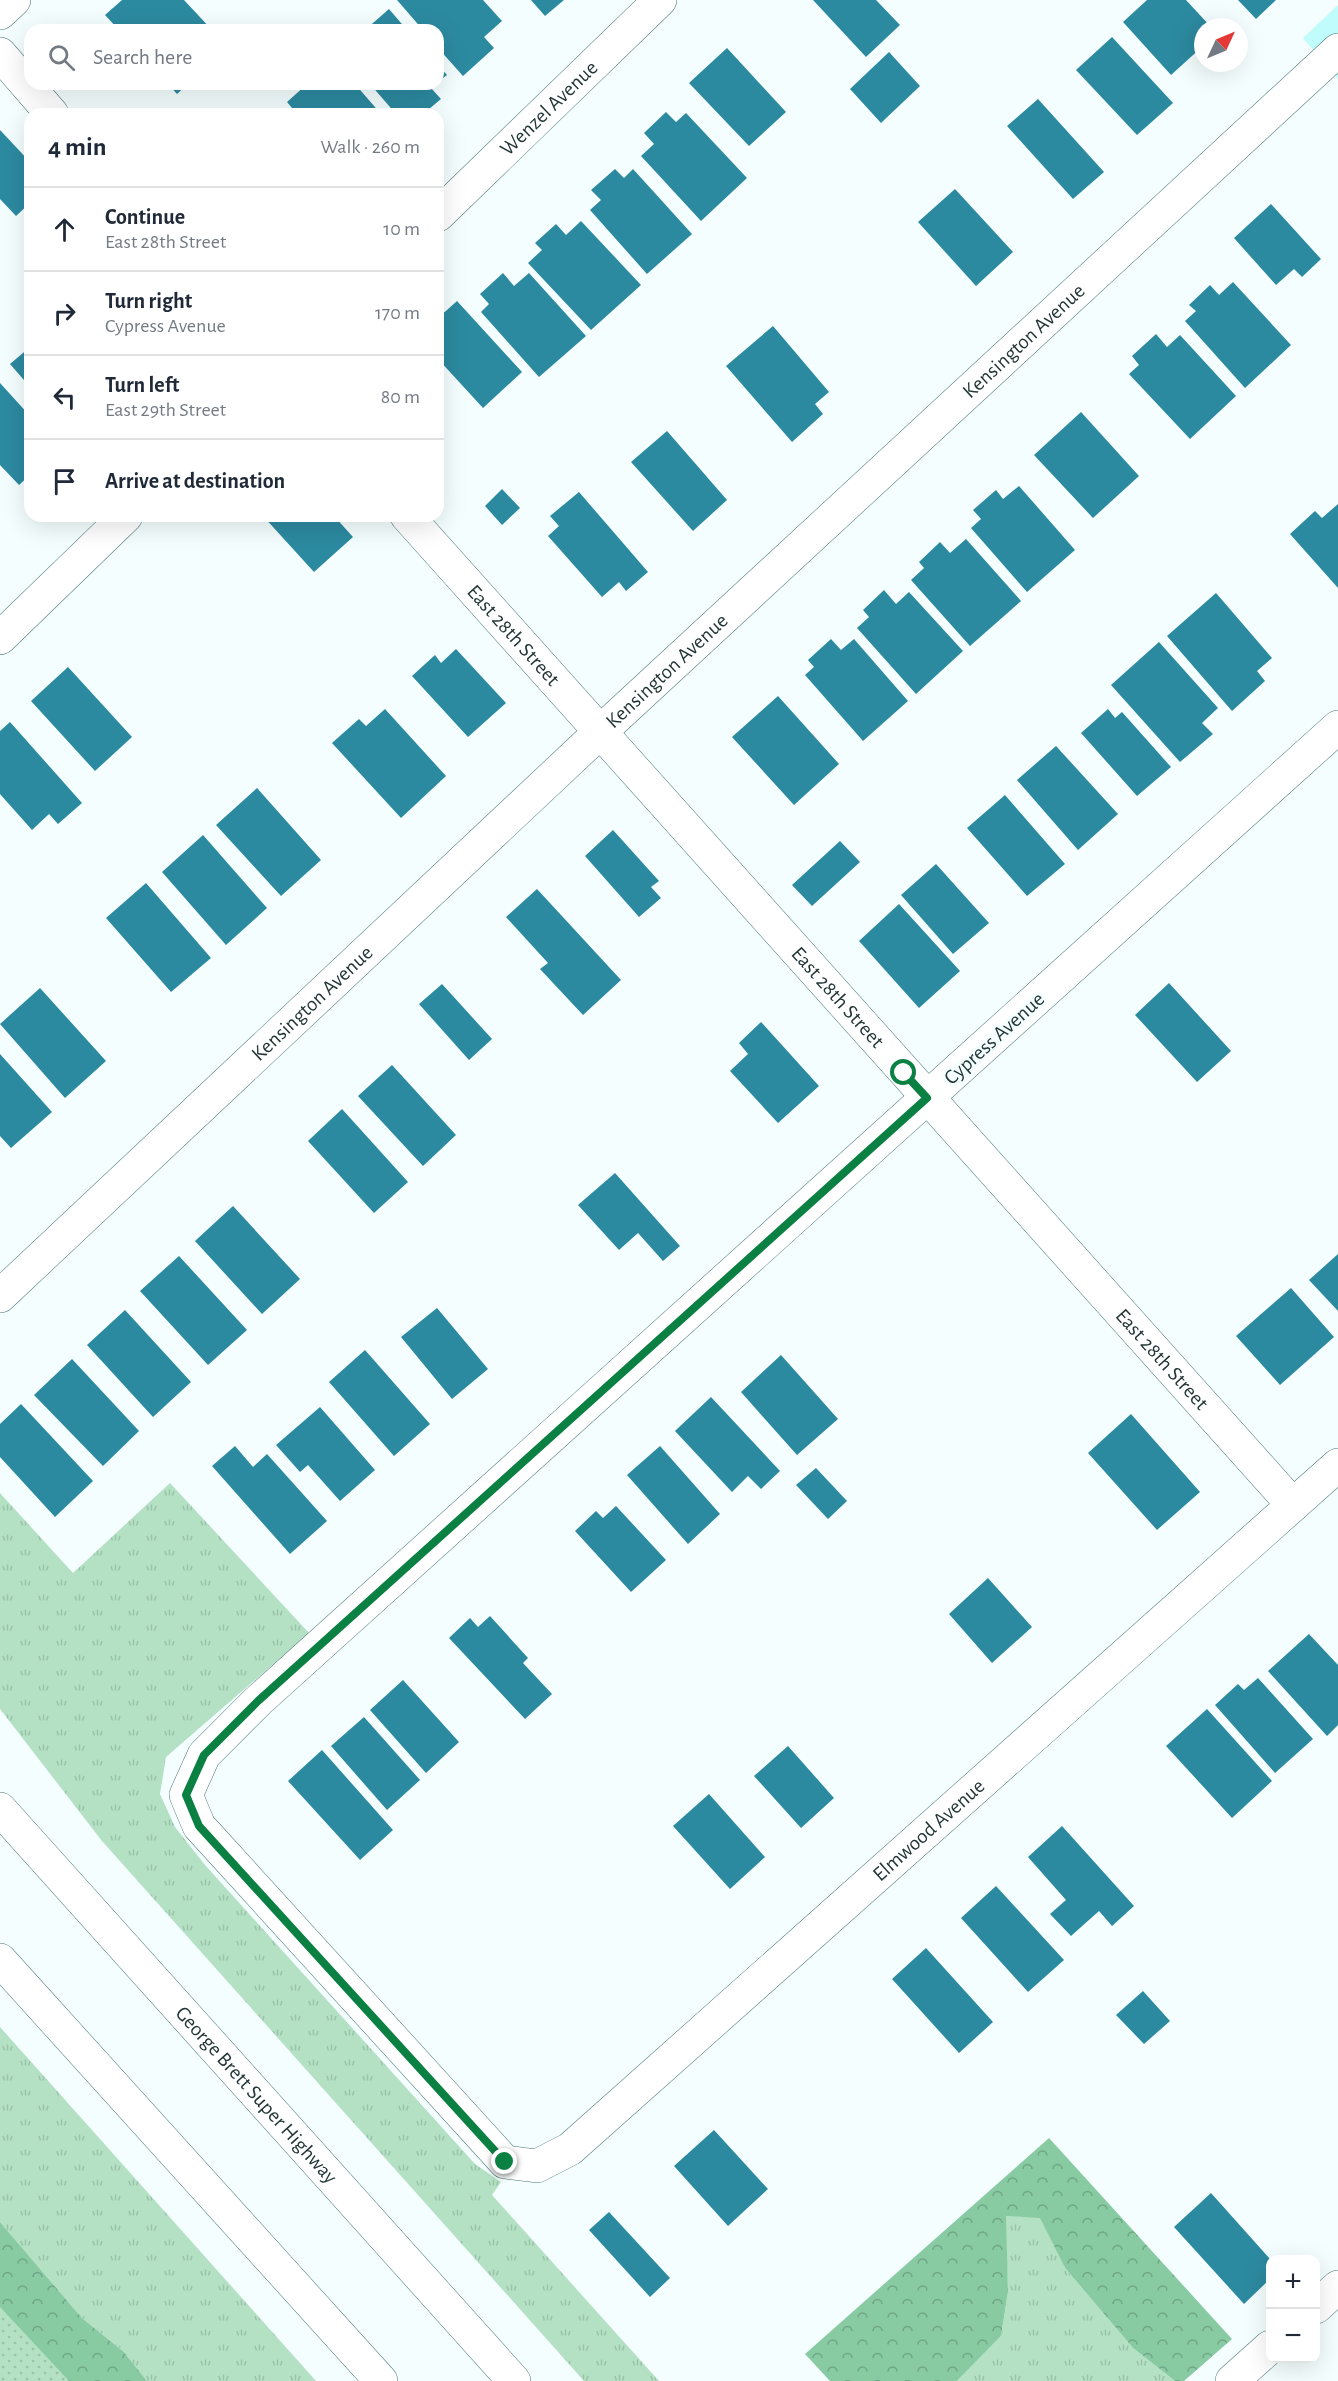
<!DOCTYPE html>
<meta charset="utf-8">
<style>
body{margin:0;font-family:"Alegreya Sans",sans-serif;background:#f6f6f7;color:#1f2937}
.controls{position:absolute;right:18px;bottom:18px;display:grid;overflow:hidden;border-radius:12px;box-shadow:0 6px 24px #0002}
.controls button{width:54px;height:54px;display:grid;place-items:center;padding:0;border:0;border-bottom:2px solid #e0e1e3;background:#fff;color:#1f2937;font:30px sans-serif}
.compass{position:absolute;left:1194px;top:18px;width:54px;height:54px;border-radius:50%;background:#fff;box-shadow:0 6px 24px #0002;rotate:46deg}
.stop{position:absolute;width:18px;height:18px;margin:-14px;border:4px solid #0b8043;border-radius:50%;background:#fff}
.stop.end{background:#0b8043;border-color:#fff;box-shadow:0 2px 6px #0008}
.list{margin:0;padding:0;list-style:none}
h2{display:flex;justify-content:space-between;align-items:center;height:78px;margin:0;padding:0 24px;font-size:26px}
h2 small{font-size:20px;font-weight:400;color:#747a83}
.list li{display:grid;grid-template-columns:39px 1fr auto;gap:18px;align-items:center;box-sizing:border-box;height:84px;padding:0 24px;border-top:2px solid #e0e1e3}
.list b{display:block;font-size:22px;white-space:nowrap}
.list p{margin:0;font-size:20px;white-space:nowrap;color:#747a83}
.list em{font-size:20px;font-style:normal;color:#747a83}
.icon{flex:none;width:33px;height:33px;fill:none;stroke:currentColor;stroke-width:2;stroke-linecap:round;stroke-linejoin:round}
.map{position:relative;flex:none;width:1338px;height:2381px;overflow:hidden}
.search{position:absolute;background:#fff;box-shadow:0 6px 24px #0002;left:24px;top:24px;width:420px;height:66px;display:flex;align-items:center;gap:15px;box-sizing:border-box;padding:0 21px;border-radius:18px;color:#747a83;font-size:22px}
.panel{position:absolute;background:#fff;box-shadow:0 6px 24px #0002;left:24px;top:108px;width:420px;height:414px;border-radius:18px}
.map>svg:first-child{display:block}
.built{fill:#c1fcfc}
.grass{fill:url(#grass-tufts)}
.forest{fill:url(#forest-crowns)}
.park{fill:url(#park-dots)}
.building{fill:#2c8aa0}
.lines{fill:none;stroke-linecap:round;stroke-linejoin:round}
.minor-casing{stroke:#4c7879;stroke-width:34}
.highway-casing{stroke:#4c7879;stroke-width:34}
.minor{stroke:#fff;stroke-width:33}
.highway{stroke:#fff;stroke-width:33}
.route{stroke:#0b8043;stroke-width:8}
.labels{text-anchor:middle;stroke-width:6;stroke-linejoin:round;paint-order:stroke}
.street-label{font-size:21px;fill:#233636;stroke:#f5fefe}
</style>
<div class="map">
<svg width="1338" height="2381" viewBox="0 0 1338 2381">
<defs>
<pattern id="grass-tufts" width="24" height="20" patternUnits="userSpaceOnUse" patternTransform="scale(1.5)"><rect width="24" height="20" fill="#b4e1c4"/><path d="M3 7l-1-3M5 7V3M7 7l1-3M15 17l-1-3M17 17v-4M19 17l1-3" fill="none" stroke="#9ac2a9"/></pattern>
<pattern id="forest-crowns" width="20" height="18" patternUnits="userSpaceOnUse" patternTransform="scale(1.5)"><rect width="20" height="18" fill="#88cba2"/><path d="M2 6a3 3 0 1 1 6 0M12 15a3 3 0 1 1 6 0" fill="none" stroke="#6fa685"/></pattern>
<pattern id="park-dots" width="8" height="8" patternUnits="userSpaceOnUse" patternTransform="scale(1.5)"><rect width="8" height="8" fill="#b4e1c4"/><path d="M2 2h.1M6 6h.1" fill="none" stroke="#9ac2a9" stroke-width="1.8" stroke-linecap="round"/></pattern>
</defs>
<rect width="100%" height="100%" fill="#f5fefe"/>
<path class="built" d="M1338,5V79L1303,38Z"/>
<path class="grass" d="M170,1483L309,1633L166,1757L160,1794L175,1827L205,1865L475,2164L501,2182L492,2195L659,2381H584L102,1841L0,1709V1493L73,1573Z
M0,2027L316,2381H147L124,2352L82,2318L0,2222Z
M1005,2216L1040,2217L1065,2268L1133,2348L1175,2381H957L1001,2336L1008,2292Z"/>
<path class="forest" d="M1049,2138L1232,2339L1184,2381H1175L1133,2348L1065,2268L1040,2218L1006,2216L1008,2292L1001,2336L957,2381H830L805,2354Z
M0,2222L82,2318L124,2352L147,2381H2L0,2376Z"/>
<path class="park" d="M0,2307L69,2381H0Z"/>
<path class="building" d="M122,0H184L212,30H119L105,15Z
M397,0H483L502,21L484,37L494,48L463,76L438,48V30H423Z
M531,0H564L545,16Z
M813,0H876L900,25L866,57Z
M1147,0H1186L1211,27H1203V46L1171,75L1123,22Z
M1238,0H1276L1256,19Z
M389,9L407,30H365Z
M1112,37L1173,103L1137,135L1076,70Z
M727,48L786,112L749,146L689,83Z
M889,52L920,86L881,123L850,89Z
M438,65L447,75L438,82Z
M168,84H188L177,94Z
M307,84H355L381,114H297L287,102Z
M370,84H436L431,88L441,99L423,114H396Z
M1038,99L1104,172L1073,199L1007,126Z
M666,112L676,122L686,113L747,178L701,221L641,156L654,144L644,133Z
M0,130L30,162V203L16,216L0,199Z
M615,169L624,178L633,169L692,234L647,274L590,210L601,200L591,190Z
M955,189L1013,252L976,286L918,222Z
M1271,204L1321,259L1302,277L1294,269L1276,285L1234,238Z
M581,221L641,285L591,330L528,263L542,250L535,243L556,224L566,235Z
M503,273L514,286L529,273L586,336L539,377L481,312L489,304L480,294Z
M1233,282L1291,345L1245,388L1185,321L1196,311L1189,305L1210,285L1219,295Z
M457,301L522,372L483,408L438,359V318Z
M773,326L829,392L815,404L823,414L792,442L726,366Z
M1156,334L1167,347L1180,335L1236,396L1190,439L1129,374L1139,365L1132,356Z
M30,347V387L10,364Z
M0,383L30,416V475L19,485L0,465Z
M1081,412L1139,476L1093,518L1034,455Z
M667,431L727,500L693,531L631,462Z
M1019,486L1075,550L1027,592L971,528L981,519L973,510L996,490L1003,499Z
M502,489L520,508L502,525L485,506Z
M579,492L648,572L626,591L619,582L602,597L548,536L559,526L550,516Z
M1338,504V588L1290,534L1315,511L1322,518Z
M263,516H334L353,537L314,572Z
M966,539L1021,601L970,646L911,580L924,568L919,562L940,542L950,553Z
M884,590L896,604L909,592L963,651L916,694L857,628L869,617L863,610Z
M1216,593L1272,658L1257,671L1265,681L1232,711L1167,636Z
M831,639L841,650L854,639L908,701L863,741L805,675L814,667L808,660Z
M1159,642L1218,708L1202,723L1213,734L1180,762L1111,685Z
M456,649L506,703L468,737L412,676L435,655L441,663Z
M68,667L132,737L95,771L31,701Z
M778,696L839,764L794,805L732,737Z
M385,709L446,776L401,818L332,743L359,719L366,726Z
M1108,709L1115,718L1122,712L1171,767L1137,796L1081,733Z
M10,722L82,803L58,824L49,814L32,830L0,794V731Z
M1056,746L1118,814L1078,850L1017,780Z
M257,788L321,860L281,896L216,825Z
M1005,795L1065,864L1027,896L967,828Z
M613,830L659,881L651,887L661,898L639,917L585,856Z
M203,835L267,908L226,945L162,872Z
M840,841L860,862L812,906L792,885Z
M936,864L989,923L953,954L901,895Z
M146,883L211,958L171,992L106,918Z
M537,889L621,980L583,1015L540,969L548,963L506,917Z
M899,904L960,971L919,1008L859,941Z
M1169,983L1231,1051L1197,1082L1135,1015Z
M442,984L492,1039L469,1060L419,1004Z
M40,988L106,1061L65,1098L0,1024Z
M761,1022L819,1086L778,1123L730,1071L748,1054L739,1043Z
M0,1054L52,1112L11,1148L0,1136Z
M392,1065L456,1135L423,1166L358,1096Z
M342,1109L408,1182L374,1213L308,1141Z
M615,1173L680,1246L663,1261L638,1233L619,1250L578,1205Z
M233,1206L300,1279L262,1314L195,1241Z
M1338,1254V1311L1309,1280Z
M179,1256L247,1330L208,1365L140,1291Z
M1291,1288L1334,1337L1280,1385L1236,1336Z
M437,1308L488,1369L452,1399L401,1337Z
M125,1310L191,1382L153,1417L87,1345Z
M365,1350L430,1424L394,1456L329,1382Z
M781,1355L838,1419L797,1455L741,1392Z
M72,1359L139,1431L103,1466L34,1395Z
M711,1397L780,1471L761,1489L748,1476L732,1492L675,1431Z
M21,1404L93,1481L55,1517L0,1457V1424Z
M320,1407L375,1470L340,1501L308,1465L300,1472L276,1445Z
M1131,1414L1200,1492L1157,1530L1088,1453Z
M235,1446L253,1467L267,1454L327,1521L290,1554L212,1466Z
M660,1446L720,1514L688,1544L627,1475Z
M816,1468L847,1501L828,1519L796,1485Z
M616,1506L666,1560L631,1592L575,1531L596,1511L603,1518Z
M988,1578L1032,1627L992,1663L949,1614Z
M490,1616L528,1658L523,1663L552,1694L525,1719L449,1638L470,1618L478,1627Z
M1309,1634L1338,1665V1725L1327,1736L1268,1671Z
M1258,1678L1313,1739L1275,1773L1215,1705L1238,1684L1244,1690Z
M403,1680L459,1742L426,1773L370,1710Z
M1207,1709L1272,1781L1232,1818L1166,1746Z
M364,1717L420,1780L387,1810L331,1746Z
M788,1746L834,1798L801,1828L754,1776Z
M322,1750L393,1830L360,1860L288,1781Z
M709,1794L765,1857L730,1889L673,1826Z
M1062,1826L1134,1906L1112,1926L1099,1911L1071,1936L1050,1914L1066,1900L1028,1857Z
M996,1886L1064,1960L1028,1992L961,1918Z
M926,1948L993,2022L959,2053L892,1979Z
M1143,1991L1170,2021L1144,2044L1116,2015Z
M714,2130L768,2189L728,2226L674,2166Z
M1211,2193L1270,2259V2279L1244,2304L1174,2227Z
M609,2212L670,2278L650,2297L589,2230Z"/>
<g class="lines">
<g class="minor-casing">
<g id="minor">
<path d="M0,13L14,0"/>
<path d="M0,54L52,114"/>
<path id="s1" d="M438,215L660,0"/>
<path id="s2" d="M407,516L1293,1505"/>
<path d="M0,638L126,516"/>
<path id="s3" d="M1338,727L258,1701L204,1755L186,1795L199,1826L505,2162L537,2166L570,2149L1338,1465"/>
<path id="s4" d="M0,1296L599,733L1338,50"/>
<path d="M1316,2307L1338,2287"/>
<path d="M1232,2381L1270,2347"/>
</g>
</g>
<g class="highway-casing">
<g id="highway">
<path id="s5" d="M0,1809L514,2381"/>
<path d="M0,1960L381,2381"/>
</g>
</g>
<use href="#minor" class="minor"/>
<use href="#highway" class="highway"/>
</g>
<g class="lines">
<path class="route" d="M505,2162L199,1826L186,1795L204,1755L258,1701L927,1098L904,1073"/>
</g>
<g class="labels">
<g class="street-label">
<text dy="7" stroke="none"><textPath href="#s1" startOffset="154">Wenzel Avenue</textPath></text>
<text dy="7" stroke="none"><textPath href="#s4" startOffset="1400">Kensington Avenue</textPath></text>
<text dy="7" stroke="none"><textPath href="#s2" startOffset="160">East 28th Street</textPath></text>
<text dy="7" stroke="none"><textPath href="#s4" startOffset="914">Kensington Avenue</textPath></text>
<text dy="7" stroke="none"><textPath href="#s2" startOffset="646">East 28th Street</textPath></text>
<text dy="7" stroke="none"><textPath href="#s4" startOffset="428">Kensington Avenue</textPath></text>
<text transform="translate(994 1038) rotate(-42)" y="7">Cypress Avenue</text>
<text dy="7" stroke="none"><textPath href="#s2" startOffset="1132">East 28th Street</textPath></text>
<text dy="7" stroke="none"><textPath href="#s3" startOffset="2612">Elmwood Avenue</textPath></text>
<text dy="7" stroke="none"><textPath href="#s5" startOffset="384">George Brett Super Highway</textPath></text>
</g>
</g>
</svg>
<div class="controls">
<button>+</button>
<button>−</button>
</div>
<svg class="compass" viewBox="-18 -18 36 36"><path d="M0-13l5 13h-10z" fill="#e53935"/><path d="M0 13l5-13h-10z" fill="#747a83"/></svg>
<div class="stop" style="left:904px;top:1073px"></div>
<div class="stop end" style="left:505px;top:2162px"></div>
<div class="search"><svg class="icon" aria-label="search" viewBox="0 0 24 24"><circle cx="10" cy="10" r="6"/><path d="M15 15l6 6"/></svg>Search here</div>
<section class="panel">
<h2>4 min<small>Walk · 260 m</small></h2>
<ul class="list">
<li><svg class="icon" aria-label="ahead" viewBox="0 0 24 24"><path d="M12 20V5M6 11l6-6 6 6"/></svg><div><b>Continue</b><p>East 28th Street</p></div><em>10 m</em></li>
<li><svg class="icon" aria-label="right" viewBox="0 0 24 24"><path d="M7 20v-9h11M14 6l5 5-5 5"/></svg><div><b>Turn right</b><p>Cypress Avenue</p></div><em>170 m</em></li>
<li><svg class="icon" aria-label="left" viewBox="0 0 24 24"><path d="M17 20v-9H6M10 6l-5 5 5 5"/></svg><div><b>Turn left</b><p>East 29th Street</p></div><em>80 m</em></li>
<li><svg class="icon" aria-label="arrive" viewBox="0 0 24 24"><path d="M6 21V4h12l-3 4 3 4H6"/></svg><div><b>Arrive at destination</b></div></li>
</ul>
</section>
</div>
